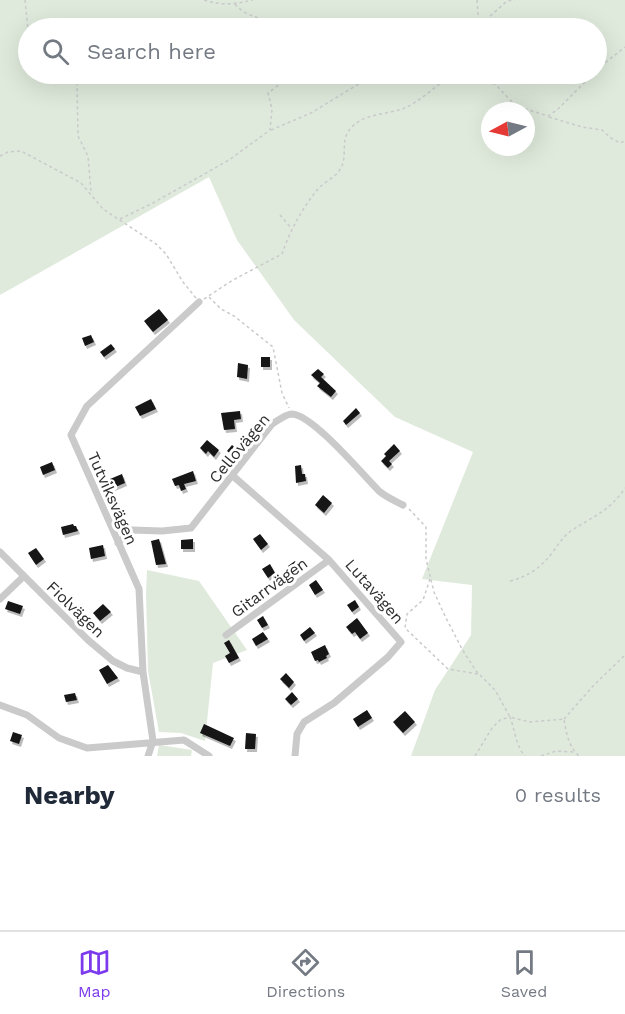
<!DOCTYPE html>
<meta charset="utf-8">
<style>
body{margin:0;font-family:"Work Sans",sans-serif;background:#f6f6f7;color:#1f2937}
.compass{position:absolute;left:481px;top:102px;width:54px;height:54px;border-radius:50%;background:#fff;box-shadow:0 6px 24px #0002;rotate:263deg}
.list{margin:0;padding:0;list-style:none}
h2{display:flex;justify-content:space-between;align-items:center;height:78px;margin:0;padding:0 24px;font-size:26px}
h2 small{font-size:20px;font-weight:400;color:#747a83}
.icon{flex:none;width:33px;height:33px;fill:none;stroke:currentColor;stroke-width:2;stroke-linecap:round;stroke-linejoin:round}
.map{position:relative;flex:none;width:625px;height:756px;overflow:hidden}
.search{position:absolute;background:#fff;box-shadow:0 6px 24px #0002;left:18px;right:18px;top:18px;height:66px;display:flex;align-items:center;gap:15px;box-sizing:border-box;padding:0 21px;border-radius:33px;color:#747a83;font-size:22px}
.sheet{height:174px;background:#fff}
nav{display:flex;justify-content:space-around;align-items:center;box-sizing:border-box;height:84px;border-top:2px solid #e0e1e3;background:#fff;font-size:16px;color:#747a83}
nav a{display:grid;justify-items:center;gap:3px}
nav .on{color:#7c3aed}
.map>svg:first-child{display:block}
.green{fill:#dfeadc;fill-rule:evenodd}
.building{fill:#141414;filter:url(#shadow)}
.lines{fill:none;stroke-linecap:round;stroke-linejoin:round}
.path{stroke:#cacaca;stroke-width:1.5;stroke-dasharray:3 3;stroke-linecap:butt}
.street{stroke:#cacaca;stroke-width:7}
.labels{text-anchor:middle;stroke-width:6;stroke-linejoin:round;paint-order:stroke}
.street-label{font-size:16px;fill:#2d2d2d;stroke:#fff}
</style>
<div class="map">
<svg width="625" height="756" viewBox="0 0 625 756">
<defs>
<filter id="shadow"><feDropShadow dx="2" dy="3" stdDeviation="0" flood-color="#0004"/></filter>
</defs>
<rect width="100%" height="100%" fill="#fff"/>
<path class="green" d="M0,0H625V756H411L435,690L471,635L472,585L422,579L473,452L395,417L294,320L237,240L209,177L0,295ZM28,28H596V74H28ZM490,111H526V147H490Z
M147,570L199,581L247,650L213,663L205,741L181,733L159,732L148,671L146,594Z
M159,745L192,750L191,756H157Z"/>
<path class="building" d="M159,309L168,320L153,332L144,321Z
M91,335L94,342L85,346L82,338Z
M111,344L115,349L104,357L100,352Z
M261,357H270V367H261Z
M238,363L248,365L247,379L237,377Z
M318,369L324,374L321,377L336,391L331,397L317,386L320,383L311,375Z
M151,399L156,409L140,416L135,407Z
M356,408L360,413L346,425L343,421Z
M240,411L241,419L234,420L235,429L224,430L221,413Z
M207,440L219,450L214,457L208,451L206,454L200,448Z
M394,444L400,451L389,461L392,464L388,468L381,461L386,456L384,454Z
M232,445L240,451L235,457L227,451Z
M52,462L55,470L43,475L40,467Z
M301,465L302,474H305L306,481L296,483L295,466Z
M193,471L196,481L184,484L186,489L181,491L179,485L175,486L172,479Z
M122,474L125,483L113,488L110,479Z
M323,495L332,503L324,513L315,505Z
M73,524L74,526H76L78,531L63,535L61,527Z
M260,534L268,544L261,550L253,539Z
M159,539L166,564L156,565L151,541Z
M193,539V549H181V540Z
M103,545L105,556L91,559L89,548Z
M36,548L44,559L36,565L28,553Z
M295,561L300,568L293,573L288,566Z
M270,564L275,573L268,578L262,569Z
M316,580L323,590L315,595L309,585Z
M355,600L359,607L352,612L347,605Z
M8,601L23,606L20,614L5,609Z
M103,604L111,612L100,621L93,613Z
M263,616L268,625L262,628L257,620Z
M357,618L368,633L360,639L355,632L352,634L346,627Z
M310,627L315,633L304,641L300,635Z
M263,632L268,639L256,646L252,639Z
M229,640L239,658L229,663L225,656L230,653L224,643Z
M325,645L329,654L326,656L327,658L319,662L318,660L315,661L311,652Z
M108,665L118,678L107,684L99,670Z
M286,673L294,682L289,688L280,679Z
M292,692L298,699L291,705L285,699Z
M75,693L77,700L66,702L64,695Z
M367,710L372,718L358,727L353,719Z
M405,711L415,722L403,733L393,722Z
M204,724L234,738L230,746L200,733Z
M13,732L22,735L19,744L10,741Z
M246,733L256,734L255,749H245Z"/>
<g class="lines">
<path class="path" d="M25,0L28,30
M204,0C222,6 235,4 253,0
M477,0L479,28
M235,4C248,20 270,18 286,28
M458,28L479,26L507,1L515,0
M596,70L625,47
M68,74L77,83L78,136L88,156L91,192
M494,74L495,83
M549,117L582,127L602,130L611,138L620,143L625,141
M271,130L311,113L375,74
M0,156L8,152L21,151L81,183L103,209L156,244L166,254L183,282L196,298
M280,215L292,229
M120,219L153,203L229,160L270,130L272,109L268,93L284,81L289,74
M209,297L221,309L234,316L273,347L282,393L289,408
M204,299L233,280L282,254C290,231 302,208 318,189C324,182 334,178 339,171C351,155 335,137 358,122C369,114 388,114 402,109C417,104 437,85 451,75L468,80L495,84L516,106L548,116L557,110L593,74
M409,509L426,527V559L434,592L445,616L462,649L476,671L495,690L510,717L530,722L564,719C566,733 569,747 579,756
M430,579L423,600L407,614L405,628L448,669L478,674
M510,581C530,576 543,566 555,549C560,542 564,536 571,531C593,516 609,512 625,488
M564,719L593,686L625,655
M475,756L492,728L500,720L510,717C515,730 516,747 525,756
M541,756L556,751L573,752"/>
<path class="street" d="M233,476L329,560L401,642L388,657L334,703L304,722L297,734L295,756
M118,543L132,530L162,531L191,528L272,424C278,421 285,414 292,414C313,415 363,475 379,491C386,497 395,501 403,505
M0,552L88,640L113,661L127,668L143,672
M0,599L23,577
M226,635L329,560
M0,705L27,715L59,738L87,748L184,740L209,756
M148,756L153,741L143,672L139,589L71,435L87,406L199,302"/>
</g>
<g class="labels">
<g class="street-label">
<text transform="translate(239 448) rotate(-50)" y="6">Cellovägen</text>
<text transform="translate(113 498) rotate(66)" y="6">Tutviksvägen</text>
<text transform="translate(269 587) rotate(-36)" y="6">Gitarrvägen</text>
<text transform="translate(375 591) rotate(49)" y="6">Lutavägen</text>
<text transform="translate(76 609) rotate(44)" y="6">Fiolvägen</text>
</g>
</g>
</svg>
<svg class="compass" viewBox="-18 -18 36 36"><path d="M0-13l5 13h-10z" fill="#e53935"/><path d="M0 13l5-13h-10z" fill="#747a83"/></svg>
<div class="search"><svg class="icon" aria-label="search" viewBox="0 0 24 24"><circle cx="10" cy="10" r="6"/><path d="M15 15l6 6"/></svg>Search here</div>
</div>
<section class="sheet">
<h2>Nearby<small>0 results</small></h2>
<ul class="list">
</ul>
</section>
<nav>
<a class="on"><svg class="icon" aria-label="map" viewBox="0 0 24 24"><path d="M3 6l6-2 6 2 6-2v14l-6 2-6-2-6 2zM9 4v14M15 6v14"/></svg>Map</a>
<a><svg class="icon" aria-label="directions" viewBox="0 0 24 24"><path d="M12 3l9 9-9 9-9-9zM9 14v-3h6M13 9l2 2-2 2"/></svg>Directions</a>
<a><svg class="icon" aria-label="saved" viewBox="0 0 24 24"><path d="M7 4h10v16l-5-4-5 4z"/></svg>Saved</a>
</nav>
